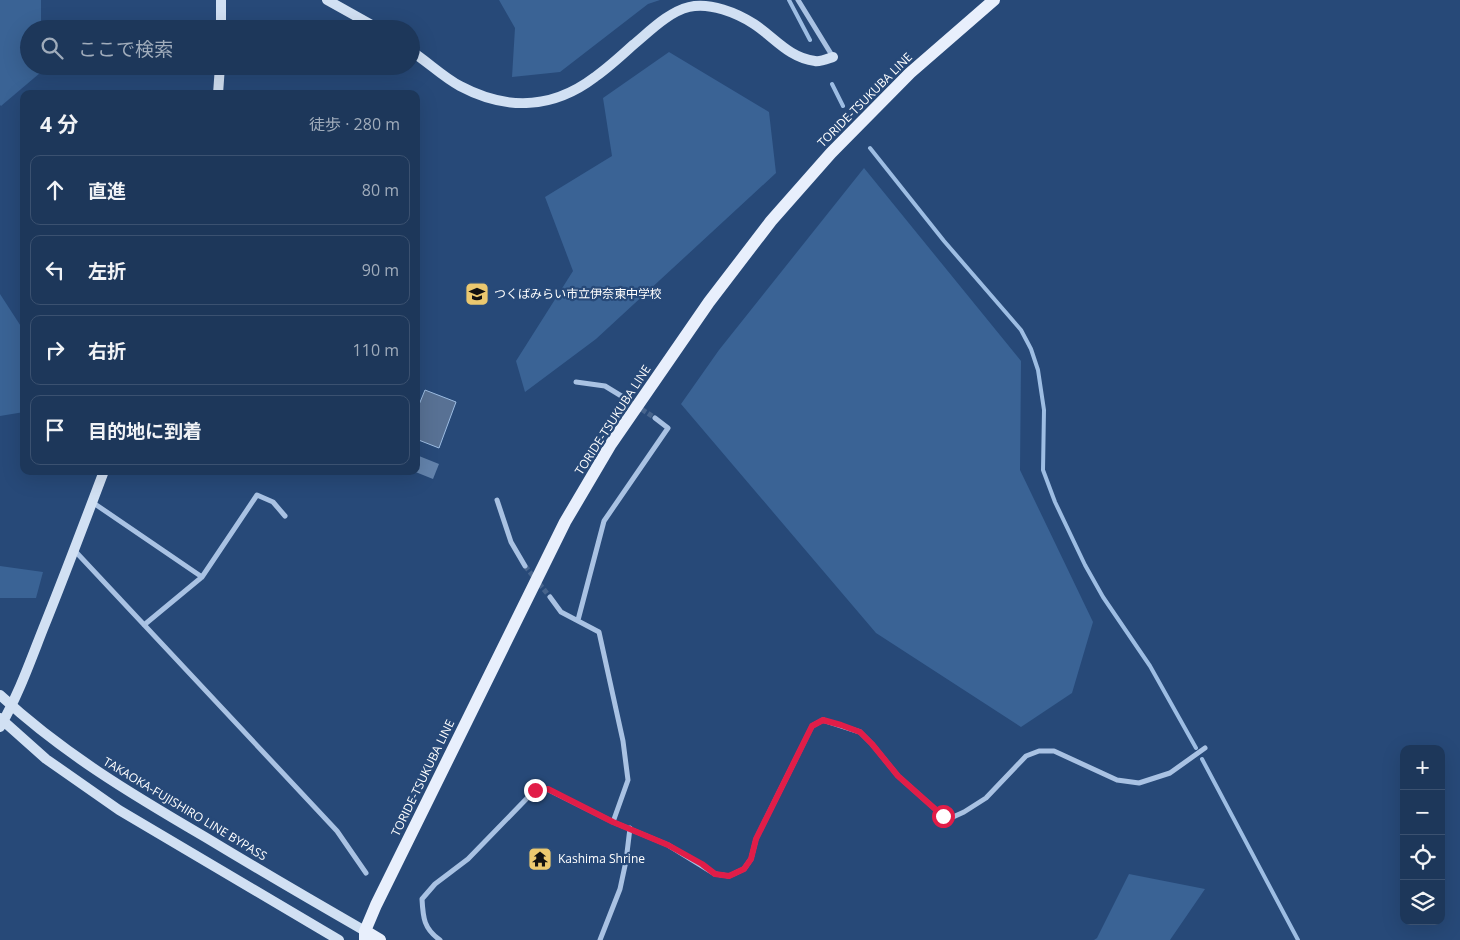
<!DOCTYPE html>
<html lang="ja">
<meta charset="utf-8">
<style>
body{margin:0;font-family:"Open Sans","Noto Sans JP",sans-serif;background:#253f60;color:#f1f3f6}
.controls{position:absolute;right:15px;bottom:15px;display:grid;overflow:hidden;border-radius:10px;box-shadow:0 5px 20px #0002}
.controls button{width:45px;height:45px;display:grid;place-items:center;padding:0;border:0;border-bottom:1px solid #3b5170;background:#1d375a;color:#f1f3f6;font:25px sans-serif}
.stop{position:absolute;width:15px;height:15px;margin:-11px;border:4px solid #e11d48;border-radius:50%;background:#fff}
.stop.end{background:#e11d48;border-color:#fff;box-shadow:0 1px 5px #0008}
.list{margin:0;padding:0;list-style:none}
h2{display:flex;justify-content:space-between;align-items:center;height:65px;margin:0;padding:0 20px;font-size:21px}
h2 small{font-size:16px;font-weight:400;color:#a0acbb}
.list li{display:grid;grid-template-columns:32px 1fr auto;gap:15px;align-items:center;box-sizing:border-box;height:70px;margin:0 10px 10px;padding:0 10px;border:1px solid #3b5170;border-radius:10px}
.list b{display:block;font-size:19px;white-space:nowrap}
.list em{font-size:16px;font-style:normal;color:#a0acbb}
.icon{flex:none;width:28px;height:28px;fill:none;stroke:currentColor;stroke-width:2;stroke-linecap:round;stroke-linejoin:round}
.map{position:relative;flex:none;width:1460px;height:940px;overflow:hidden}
.search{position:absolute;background:#1d375a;box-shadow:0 5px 20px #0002;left:20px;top:20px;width:400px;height:55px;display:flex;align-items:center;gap:12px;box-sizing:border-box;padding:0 18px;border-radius:28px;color:#a0acbb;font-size:19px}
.panel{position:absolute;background:#1d375a;box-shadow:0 5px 20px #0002;left:20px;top:90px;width:400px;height:385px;border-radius:10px}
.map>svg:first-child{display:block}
.green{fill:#3a6395}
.water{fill:#587194;stroke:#9dbde3}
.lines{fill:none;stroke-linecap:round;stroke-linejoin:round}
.stream{stroke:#9dbde3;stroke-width:4}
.building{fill:#6383ac}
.street-tunnel{stroke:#47648c;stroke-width:5;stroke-dasharray:5 2.5;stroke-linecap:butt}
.street{stroke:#a9c2e3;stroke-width:5}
.secondary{stroke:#d1e0f3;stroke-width:10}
.primary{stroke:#e8effc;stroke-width:12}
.route{stroke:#e11d48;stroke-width:6}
.labels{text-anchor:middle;stroke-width:4.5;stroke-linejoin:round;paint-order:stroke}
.street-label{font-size:12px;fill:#fff;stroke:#274978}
.poi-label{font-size:12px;fill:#fff;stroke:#274978;text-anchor:start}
</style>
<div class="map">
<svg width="1460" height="940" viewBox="0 0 1460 940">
<rect width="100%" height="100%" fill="#274978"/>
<path class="green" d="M0,0H41V29H29V66H40V73L1,106L0,105Z
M499,0H660L648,4L560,72L512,77L515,28Z
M669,52L769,112L776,173L596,339L525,392L516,361L573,271L545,197L612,156L603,98Z
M864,168L1021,361L1020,470L1093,622L1072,693L1021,727L876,633L681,404L719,350Z
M0,294L24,331V412L0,416Z
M0,566L43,572L36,598H0Z
M1129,874L1205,889L1170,940H1094L1097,938Z"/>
<path class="water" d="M425,390L456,402L439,448L416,439V412Z"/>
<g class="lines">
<path class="stream" d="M789,0L810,40
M832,84L843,106
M870,148L944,241L1021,330L1031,349L1038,370L1044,410L1043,470L1055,502L1085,565L1103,597L1150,666L1196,748
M1202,759L1298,940"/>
</g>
<path class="building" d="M419,456L439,464L433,479L413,471H416V464Z"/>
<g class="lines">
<path class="street-tunnel" d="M623,397L655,418
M525,566L550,597"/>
<path class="street" d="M798,0L833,57
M576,382L605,386L623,397
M497,500L511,542L525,566
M92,502L202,577
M75,551L337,831L366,873
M550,597L561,612L599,632L623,741L628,780L613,822
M578,620L604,521L668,428L655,418
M144,625L202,577L257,495L273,502L285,516
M440,940C424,929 423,918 422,899L435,884L468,859L535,790L547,789L613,822L668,845L715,874L729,876L744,869L751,859L756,839L812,726L823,720L860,732L872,744L898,776L943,816L953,817L964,812L986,798L1026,756L1039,751H1054L1117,780L1139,783L1170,773L1205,748
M600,940L620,889L626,861L630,828"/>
<path class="secondary" d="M327,0L379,29
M221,29V0
M411,51C428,62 443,77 460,86C507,111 553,109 595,77C609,67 621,56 633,45C649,32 668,12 689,7C710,2 737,13 754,24C774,37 789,58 815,61C820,62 827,59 833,57
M218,94L220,66
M0,695C61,752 133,795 205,837C258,869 311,900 365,931
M0,718L46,759L119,810L339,940
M0,727C18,696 30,662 43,629C64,577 84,524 104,471"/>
<path class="primary" d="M365,931L380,940
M365,940V931L376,905L565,522L611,444L709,302L771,221L831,153L910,73L994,0"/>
</g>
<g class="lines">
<path class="route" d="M535,790L548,789L613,822L668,845L702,864L715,874L729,876L744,869L751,859L756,839L812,726L823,720L841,725L860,732L872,744L898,776L943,816"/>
</g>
<defs>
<g id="school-square" transform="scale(1.25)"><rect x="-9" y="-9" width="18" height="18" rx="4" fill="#ebc86f" stroke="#274978"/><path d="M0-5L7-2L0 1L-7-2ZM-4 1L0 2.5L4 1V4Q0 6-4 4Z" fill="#111"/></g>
<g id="temple-square" transform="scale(1.25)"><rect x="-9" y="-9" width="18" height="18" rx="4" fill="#ebc86f" stroke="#274978"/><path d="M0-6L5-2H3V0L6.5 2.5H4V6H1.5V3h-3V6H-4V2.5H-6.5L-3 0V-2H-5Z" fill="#111"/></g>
</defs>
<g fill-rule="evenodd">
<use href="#school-square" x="477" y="294"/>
<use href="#temple-square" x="540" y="859"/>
</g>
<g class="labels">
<g class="street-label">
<text transform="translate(865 100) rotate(-45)" y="4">TORIDE-TSUKUBA LINE</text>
<text transform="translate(613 420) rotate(-57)" y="4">TORIDE-TSUKUBA LINE</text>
<text transform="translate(423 778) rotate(-64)" y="4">TORIDE-TSUKUBA LINE</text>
<text transform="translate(185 809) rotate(31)" y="4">TAKAOKA-FUJISHIRO LINE BYPASS</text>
</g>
<g class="poi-label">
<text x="494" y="298">つくばみらい市立伊奈東中学校</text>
<text x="558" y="863">Kashima Shrine</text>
</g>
</g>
</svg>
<div class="controls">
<button>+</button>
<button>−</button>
<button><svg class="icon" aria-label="locate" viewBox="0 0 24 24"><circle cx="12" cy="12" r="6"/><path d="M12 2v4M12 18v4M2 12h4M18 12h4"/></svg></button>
<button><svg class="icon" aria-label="layers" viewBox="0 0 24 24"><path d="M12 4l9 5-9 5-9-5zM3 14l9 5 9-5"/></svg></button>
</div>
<div class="stop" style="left:943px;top:816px"></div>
<div class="stop end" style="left:535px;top:790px"></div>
<div class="search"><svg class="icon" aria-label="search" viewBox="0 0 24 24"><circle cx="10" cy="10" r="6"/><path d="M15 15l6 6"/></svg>ここで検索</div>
<section class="panel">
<h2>4 分<small>徒歩 · 280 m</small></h2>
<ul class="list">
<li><svg class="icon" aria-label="ahead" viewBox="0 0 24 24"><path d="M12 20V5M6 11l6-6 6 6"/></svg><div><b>直進</b></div><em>80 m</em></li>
<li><svg class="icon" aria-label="left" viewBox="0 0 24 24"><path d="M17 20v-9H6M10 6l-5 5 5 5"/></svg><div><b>左折</b></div><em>90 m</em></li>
<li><svg class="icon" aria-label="right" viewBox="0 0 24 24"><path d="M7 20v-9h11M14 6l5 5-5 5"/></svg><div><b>右折</b></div><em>110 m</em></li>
<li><svg class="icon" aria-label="arrive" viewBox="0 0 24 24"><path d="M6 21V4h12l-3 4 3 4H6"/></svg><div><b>目的地に到着</b></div></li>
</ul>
</section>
</div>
